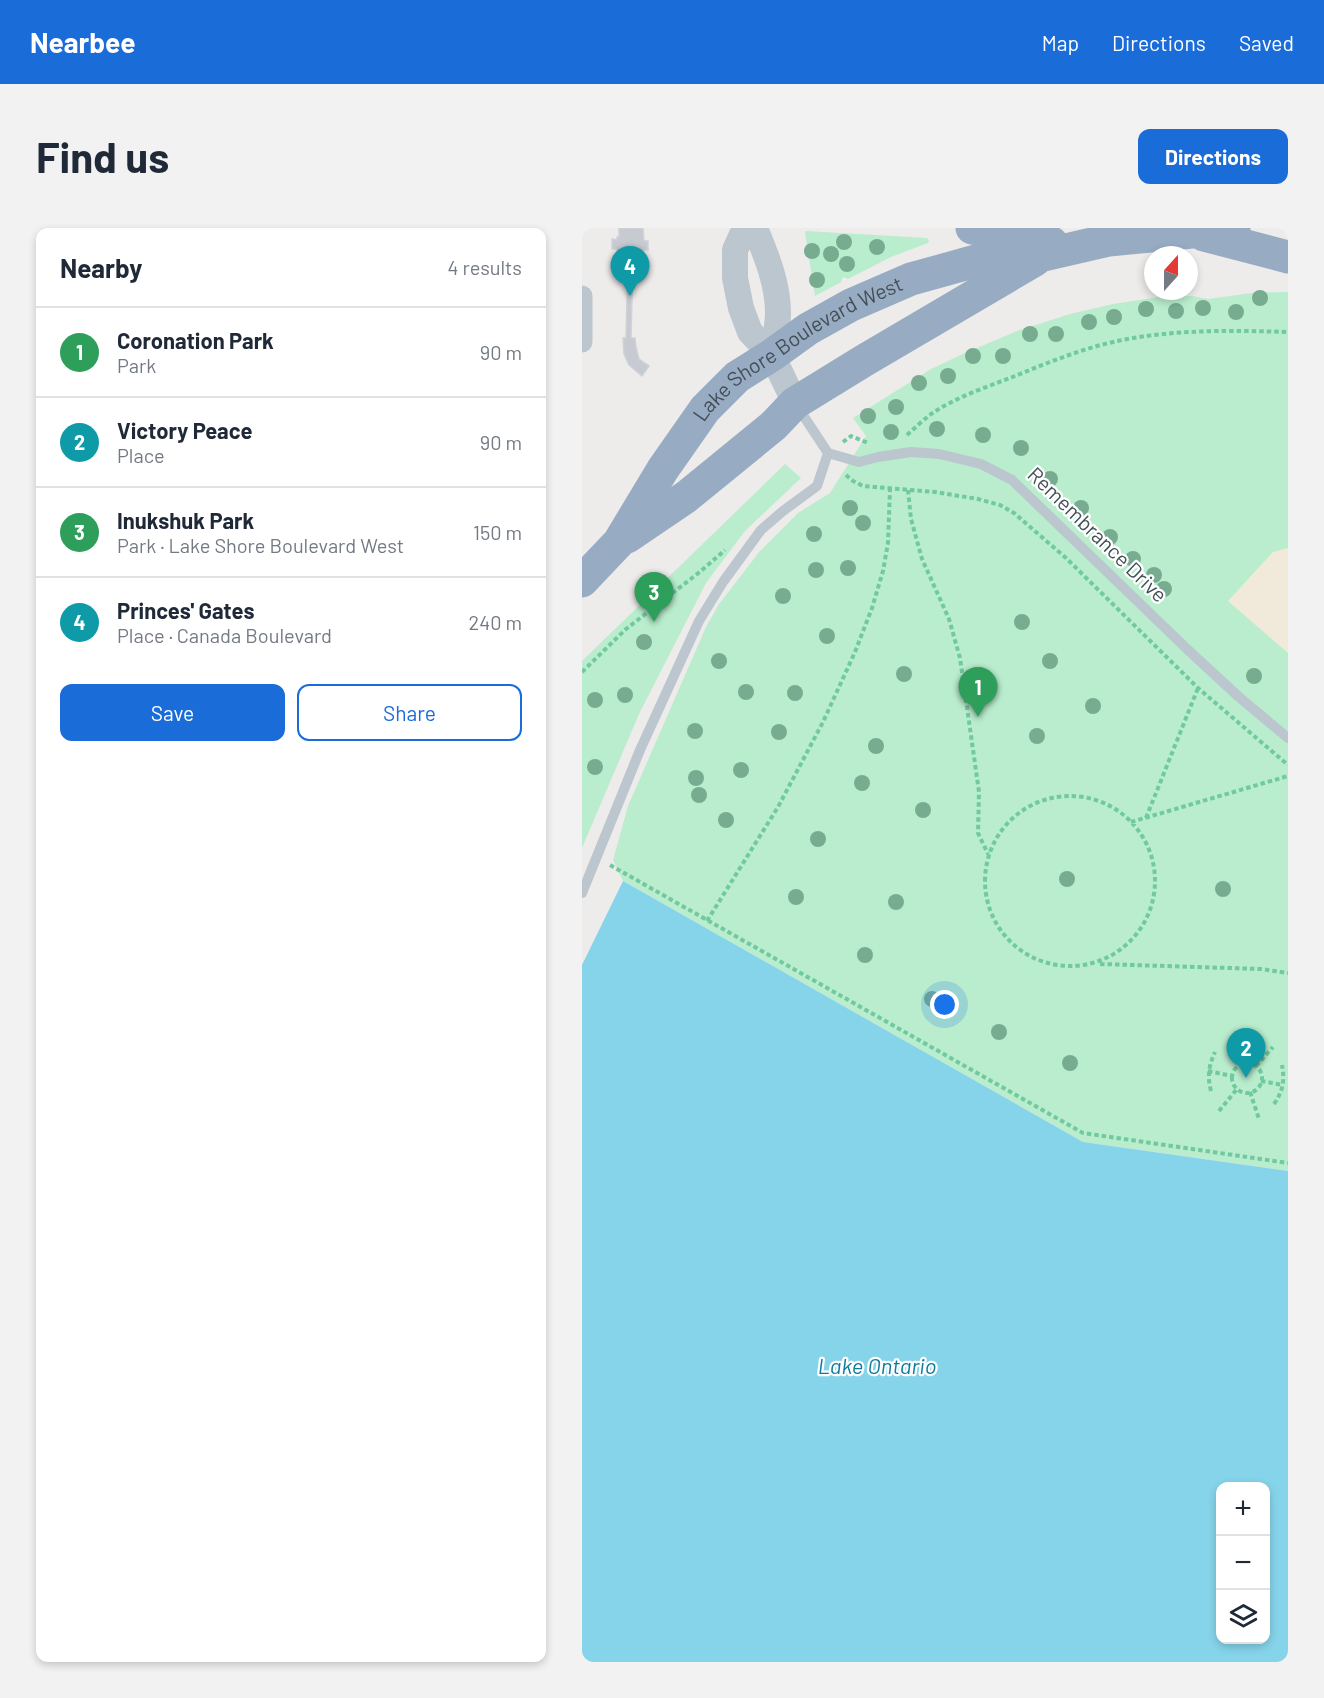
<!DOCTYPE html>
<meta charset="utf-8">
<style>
body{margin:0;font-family:Barlow,sans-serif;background:#f2f2f3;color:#1f2937}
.controls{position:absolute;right:18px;bottom:18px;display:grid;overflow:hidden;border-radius:12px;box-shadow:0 3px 9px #0003}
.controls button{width:54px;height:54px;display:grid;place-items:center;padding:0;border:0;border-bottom:2px solid #e0e1e3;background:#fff;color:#1f2937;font:30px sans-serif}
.compass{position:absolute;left:562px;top:18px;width:54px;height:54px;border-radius:50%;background:#fff;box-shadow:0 3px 9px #0003;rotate:21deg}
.you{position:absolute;left:363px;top:777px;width:21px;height:21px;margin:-15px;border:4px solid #fff;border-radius:50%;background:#1a73e8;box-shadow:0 0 0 9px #1a73e833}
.badge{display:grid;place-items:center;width:39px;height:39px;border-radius:50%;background:#1a6cd9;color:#fff;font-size:20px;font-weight:700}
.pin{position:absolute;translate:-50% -50px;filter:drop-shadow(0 2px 3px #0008)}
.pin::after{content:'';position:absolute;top:32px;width:21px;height:18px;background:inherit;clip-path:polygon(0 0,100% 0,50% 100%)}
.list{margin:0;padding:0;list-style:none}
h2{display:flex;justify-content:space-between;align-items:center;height:78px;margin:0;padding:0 24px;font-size:26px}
h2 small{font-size:20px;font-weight:400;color:#747a83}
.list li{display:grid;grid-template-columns:39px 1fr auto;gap:18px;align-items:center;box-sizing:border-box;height:90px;padding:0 24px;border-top:2px solid #e0e1e3}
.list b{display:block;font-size:22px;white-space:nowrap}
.list p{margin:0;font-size:20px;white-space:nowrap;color:#747a83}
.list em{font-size:20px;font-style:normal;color:#747a83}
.actions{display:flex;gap:12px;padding:18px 24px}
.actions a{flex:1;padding:14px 0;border:2px solid #1a6cd9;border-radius:12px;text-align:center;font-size:21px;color:#1a6cd9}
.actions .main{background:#1a6cd9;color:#fff}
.icon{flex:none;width:33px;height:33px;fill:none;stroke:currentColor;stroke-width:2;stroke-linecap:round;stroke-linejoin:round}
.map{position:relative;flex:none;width:706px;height:1434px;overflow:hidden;border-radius:12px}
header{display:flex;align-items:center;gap:36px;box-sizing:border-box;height:84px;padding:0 30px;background:#1a6cd9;color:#fff}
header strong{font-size:28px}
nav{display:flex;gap:33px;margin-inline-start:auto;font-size:21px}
.intro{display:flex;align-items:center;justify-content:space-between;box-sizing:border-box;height:144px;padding:0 36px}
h1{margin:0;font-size:42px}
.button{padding:15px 27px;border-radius:12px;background:#1a6cd9;color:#fff;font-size:21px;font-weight:700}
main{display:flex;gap:36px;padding:0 36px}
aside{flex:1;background:#fff;border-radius:12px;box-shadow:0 3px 9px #0003}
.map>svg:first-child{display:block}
.green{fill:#b9edcd}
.sand{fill:#f1eadb}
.water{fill:#86d4ea;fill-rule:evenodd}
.building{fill:#c8cad1;stroke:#cfd2d7;stroke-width:1.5}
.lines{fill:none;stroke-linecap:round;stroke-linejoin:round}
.path{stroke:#71ca9f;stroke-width:4;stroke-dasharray:4.5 3;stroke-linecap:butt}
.service{stroke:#bcc6ce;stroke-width:10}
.minor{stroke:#bcc6ce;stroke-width:21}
.tertiary{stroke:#bcc6ce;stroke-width:26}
.trunk{stroke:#97acc3;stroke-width:33}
.tree{fill:#78ac91}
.labels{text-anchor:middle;stroke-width:4.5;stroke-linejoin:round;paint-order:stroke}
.street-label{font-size:21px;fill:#444f58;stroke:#fff}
.water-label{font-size:22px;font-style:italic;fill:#0d7c9b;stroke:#fff}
</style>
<header>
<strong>Nearbee</strong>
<nav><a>Map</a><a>Directions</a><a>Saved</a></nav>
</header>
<div class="intro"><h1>Find us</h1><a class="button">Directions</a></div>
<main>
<aside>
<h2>Nearby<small>4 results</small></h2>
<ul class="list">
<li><span class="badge" style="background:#2e9e5b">1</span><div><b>Coronation Park</b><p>Park</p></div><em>90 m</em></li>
<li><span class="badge" style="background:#0f9aa8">2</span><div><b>Victory Peace</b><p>Place</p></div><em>90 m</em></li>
<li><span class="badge" style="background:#2e9e5b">3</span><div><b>Inukshuk Park</b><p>Park · Lake Shore Boulevard West</p></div><em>150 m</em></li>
<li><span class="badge" style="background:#0f9aa8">4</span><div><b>Princes' Gates</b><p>Place · Canada Boulevard</p></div><em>240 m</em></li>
</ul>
<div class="actions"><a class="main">Save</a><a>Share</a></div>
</aside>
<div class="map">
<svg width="706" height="1434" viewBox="0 0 706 1434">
<rect width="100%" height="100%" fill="#eeebeb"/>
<path class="green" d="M224,3L345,10L347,13L346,15L309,29L266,51L261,49L259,54L233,68L223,5Z
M701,64H706V943L501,914L41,653L31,632L46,578L124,399L137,376L178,323L216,285L248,265L284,208L271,190L349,141L383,125L435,103L488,86L531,76L577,69L610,68L626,71L670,65Z
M203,236L219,250L163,303L124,355L57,486L0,620V433Z"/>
<path class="sand" d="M706,320V425L646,373L691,324Z"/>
<path class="water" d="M41,653L501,914L706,943V1434H0V737ZM638,1258H684V1412H638Z"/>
<path class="building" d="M37,0H61L62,13H66V22H61V26H51L49,110H53L54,119L57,131L67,138L60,148L47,137L42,126L41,110H44L46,26L35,25V21H30V11L35,12V9H37Z"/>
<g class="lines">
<path class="path" d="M325,207C333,200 341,192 349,186C374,169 405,159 433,148C460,137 487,126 515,118C576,101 643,102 706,104
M261,214L269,208L286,215
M264,247L271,253L281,258L353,264L396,271L418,277L432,285L484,330L616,460L706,537
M326,262L329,291L340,331L367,391L378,430L397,564L396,605L406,626
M0,444L44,401L119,343L143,322
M403 653a85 85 0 1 1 170 0a85 85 0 1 1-170 0Z
M564,590L616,460
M549,594L706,548
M28,637L501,905L706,935
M125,693L196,579L241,494L273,424L290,380L301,343L306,315L308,261
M518,736L679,741L706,745
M653,809L662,836
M650 850a15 15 0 1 1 30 0a15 15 0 1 1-30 0Z
M674,838L691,819
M626,843L650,848
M679,853L701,857
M629,863C625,848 627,837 633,824
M668,864L677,891
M692,876C701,863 703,853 700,837
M637,883L655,861"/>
<path class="service" d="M215,178L246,225L277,234L296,229L329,224L357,226L399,236L430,252L605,421L657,469L706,510
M0,665L58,522L117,393L141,354L179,302L201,283L235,258L246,225"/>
<path class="minor" d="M0,68V114"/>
<path class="tertiary" d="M163,0L153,22V50L159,80L168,104L190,127L213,175
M173,0C184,27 196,55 196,85C196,99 192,113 190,127"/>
<g class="trunk">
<path d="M390,0L470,15"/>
<path d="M622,7L706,29"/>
<path d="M45,309L104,269L191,198L213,175L283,132L453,32"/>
<path id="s1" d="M0,353L37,314L81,241L123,181L155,149L190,127L226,101L269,77L329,51L394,33L462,27L527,12L652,0"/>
</g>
</g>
<g class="tree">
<circle cx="262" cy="14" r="8"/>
<circle cx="295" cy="19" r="8"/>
<circle cx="230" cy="23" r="8"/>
<circle cx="249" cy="26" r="8"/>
<circle cx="265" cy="36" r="8"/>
<circle cx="235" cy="52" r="8"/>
<circle cx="678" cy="70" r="8"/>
<circle cx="621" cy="80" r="8"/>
<circle cx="564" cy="81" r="8"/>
<circle cx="594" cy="83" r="8"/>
<circle cx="654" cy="84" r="8"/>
<circle cx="532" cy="89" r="8"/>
<circle cx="507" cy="94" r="8"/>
<circle cx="448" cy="106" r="8"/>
<circle cx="474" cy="106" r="8"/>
<circle cx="391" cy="128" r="8"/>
<circle cx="421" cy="128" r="8"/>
<circle cx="366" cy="148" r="8"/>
<circle cx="337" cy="155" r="8"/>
<circle cx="314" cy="179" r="8"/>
<circle cx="286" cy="188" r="8"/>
<circle cx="355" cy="201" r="8"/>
<circle cx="309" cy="204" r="8"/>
<circle cx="401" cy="207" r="8"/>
<circle cx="439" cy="220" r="8"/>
<circle cx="468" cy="251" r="8"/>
<circle cx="268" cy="280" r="8"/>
<circle cx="499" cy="280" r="8"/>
<circle cx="281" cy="295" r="8"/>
<circle cx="232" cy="306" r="8"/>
<circle cx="528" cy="309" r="8"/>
<circle cx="551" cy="331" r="8"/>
<circle cx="266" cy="340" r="8"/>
<circle cx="234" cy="342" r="8"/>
<circle cx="572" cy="347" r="8"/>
<circle cx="582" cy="361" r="8"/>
<circle cx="201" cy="368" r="8"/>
<circle cx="440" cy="394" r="8"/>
<circle cx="245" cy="408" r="8"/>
<circle cx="62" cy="414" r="8"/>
<circle cx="137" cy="433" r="8"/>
<circle cx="468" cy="433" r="8"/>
<circle cx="322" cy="446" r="8"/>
<circle cx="672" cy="448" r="8"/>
<circle cx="164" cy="464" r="8"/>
<circle cx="213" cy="465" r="8"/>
<circle cx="43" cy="467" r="8"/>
<circle cx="13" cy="472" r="8"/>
<circle cx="511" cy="478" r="8"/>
<circle cx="113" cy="503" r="8"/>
<circle cx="197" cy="504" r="8"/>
<circle cx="455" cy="508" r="8"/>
<circle cx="294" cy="518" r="8"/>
<circle cx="13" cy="539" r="8"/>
<circle cx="159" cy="542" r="8"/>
<circle cx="114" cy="550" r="8"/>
<circle cx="280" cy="555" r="8"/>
<circle cx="117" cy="567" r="8"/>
<circle cx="341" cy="582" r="8"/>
<circle cx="144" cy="592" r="8"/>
<circle cx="236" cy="611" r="8"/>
<circle cx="485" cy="651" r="8"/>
<circle cx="641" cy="661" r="8"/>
<circle cx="214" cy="669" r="8"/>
<circle cx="314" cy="674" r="8"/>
<circle cx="283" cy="727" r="8"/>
<circle cx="350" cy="771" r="8"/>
<circle cx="417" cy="804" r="8"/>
<circle cx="488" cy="835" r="8"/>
</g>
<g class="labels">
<g class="street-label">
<text dy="7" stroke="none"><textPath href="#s1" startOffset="324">Lake Shore Boulevard West</textPath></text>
<text transform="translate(515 307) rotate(44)" y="7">Remembrance Drive</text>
</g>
<g class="water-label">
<text x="295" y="1146">Lake Ontario</text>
</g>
</g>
</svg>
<div class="controls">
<button>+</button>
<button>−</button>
<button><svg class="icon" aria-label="layers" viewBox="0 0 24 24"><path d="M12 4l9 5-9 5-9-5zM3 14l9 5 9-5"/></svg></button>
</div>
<svg class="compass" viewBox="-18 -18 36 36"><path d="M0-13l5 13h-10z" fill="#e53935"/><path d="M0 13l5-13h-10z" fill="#747a83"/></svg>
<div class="you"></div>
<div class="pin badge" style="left:396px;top:489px;background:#2e9e5b">1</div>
<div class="pin badge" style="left:664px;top:850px;background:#0f9aa8">2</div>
<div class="pin badge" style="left:72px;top:394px;background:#2e9e5b">3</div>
<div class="pin badge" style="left:48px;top:68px;background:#0f9aa8">4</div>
</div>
</main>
